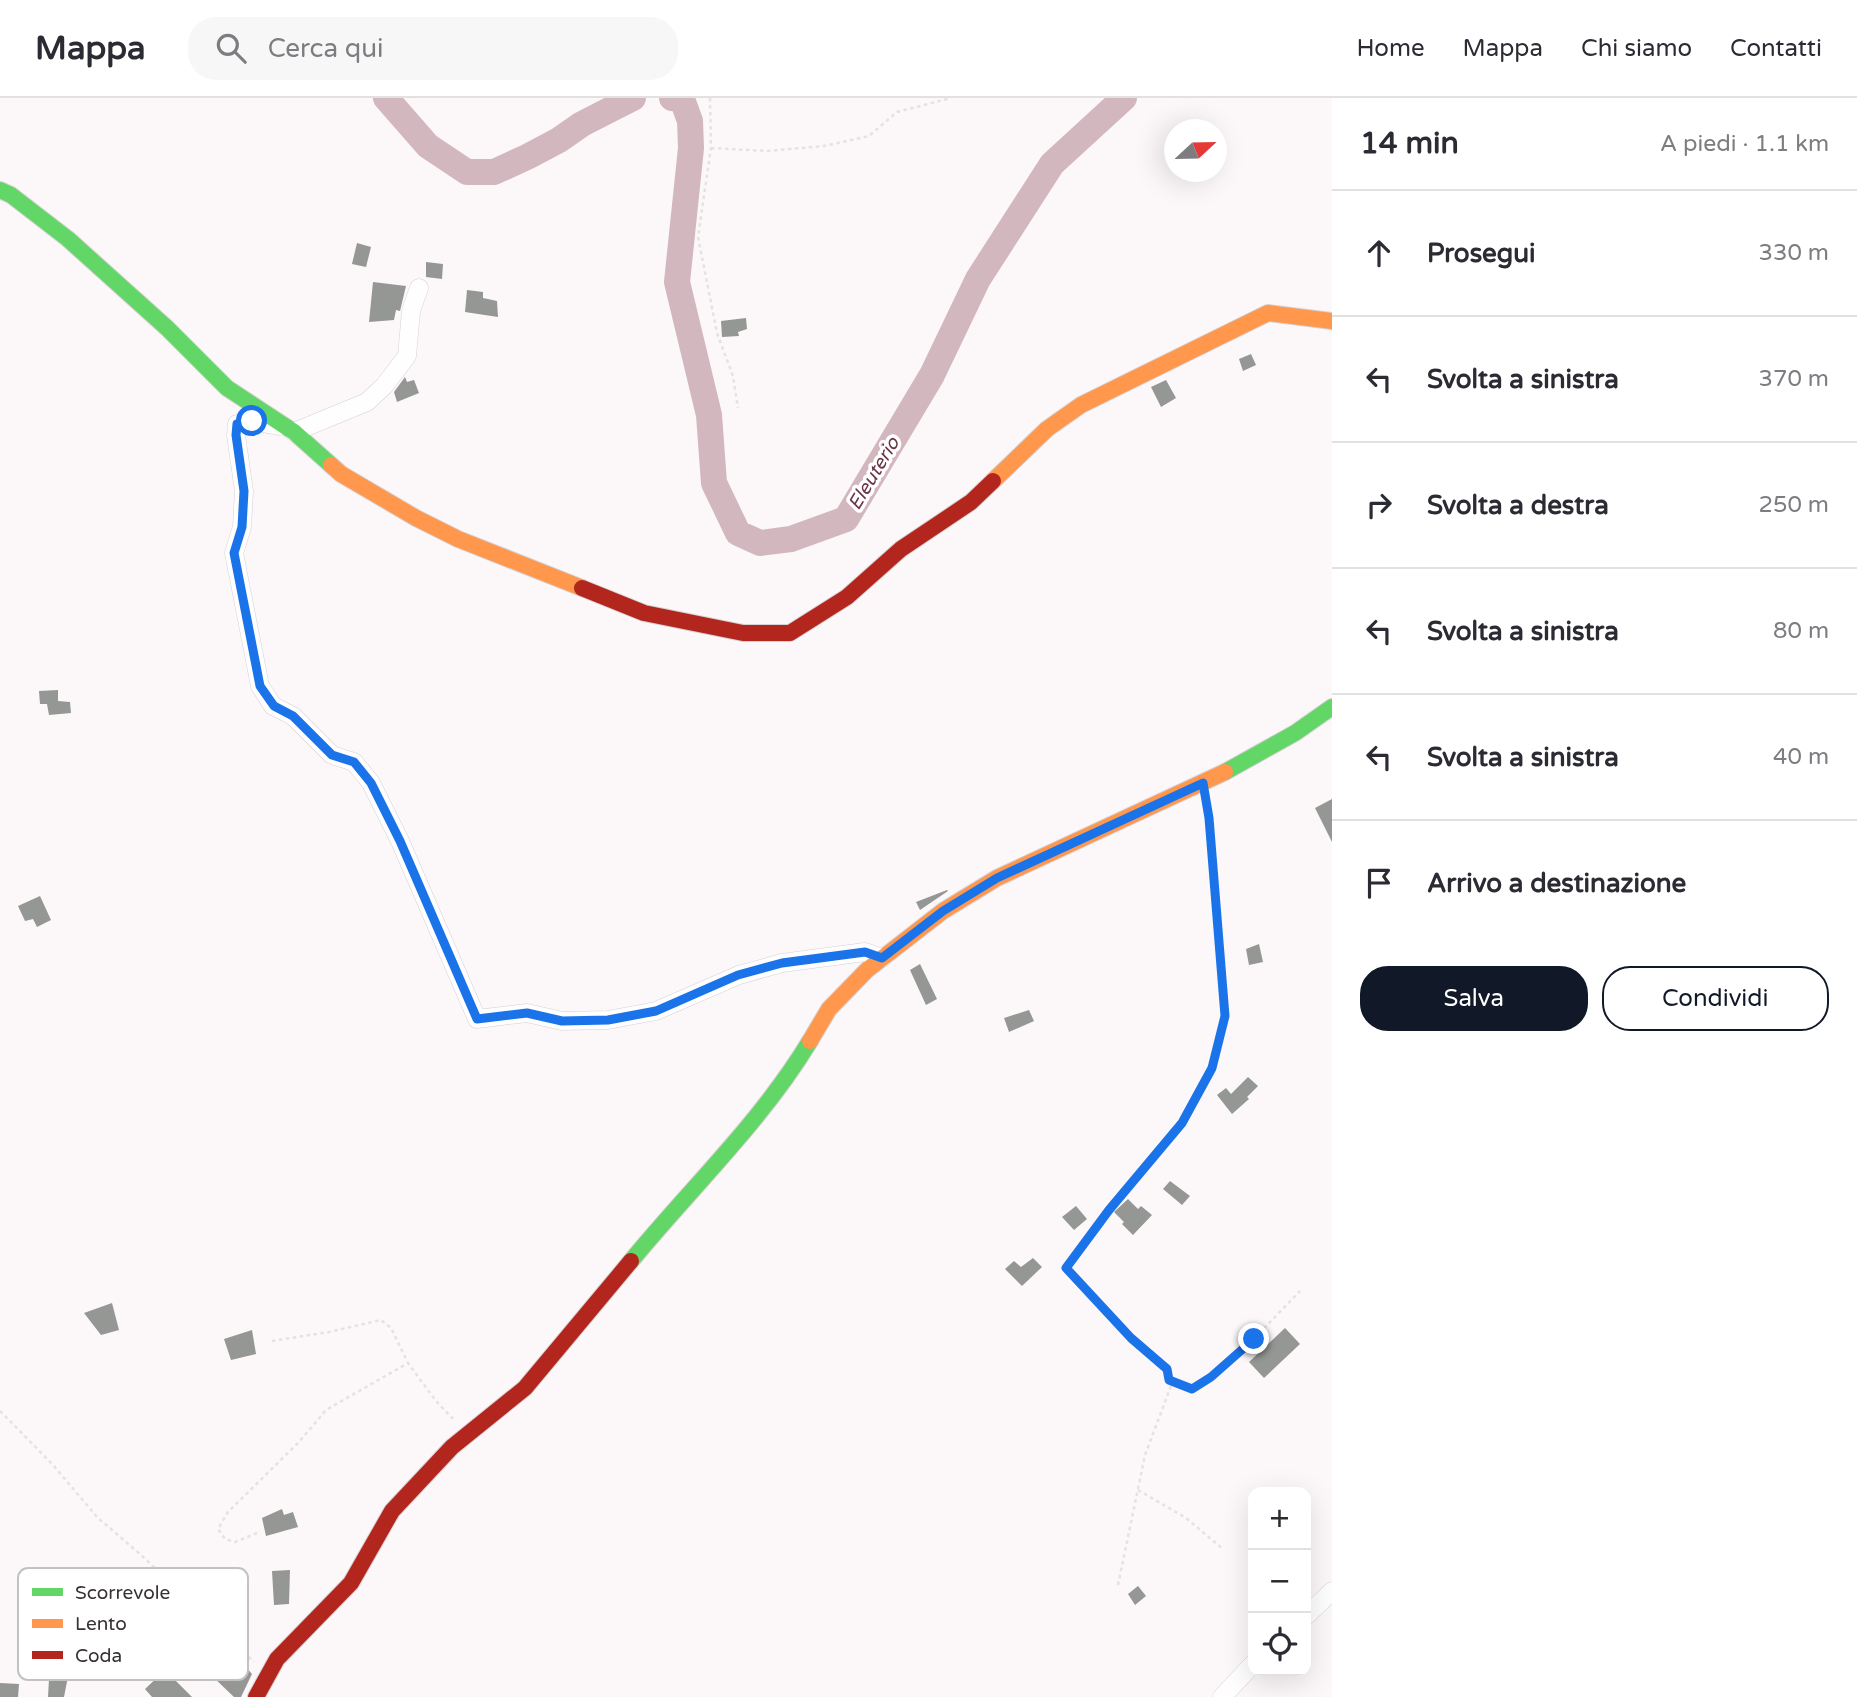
<!DOCTYPE html>
<html lang="it">
<meta charset="utf-8">
<style>
body{margin:0;font-family:"Varela Round",sans-serif;background:#f7f7f7;color:#2b2b33}
.controls{position:absolute;right:21px;bottom:21px;display:grid;overflow:hidden;border-radius:14px;box-shadow:0 7px 28px #0002}
.controls button{width:63px;height:63px;display:grid;place-items:center;padding:0;border:0;border-bottom:2px solid #e1e1e2;background:#fff;color:#2b2b33;font:35px sans-serif}
.compass{position:absolute;left:1164px;top:21px;width:63px;height:63px;border-radius:50%;background:#fff;box-shadow:0 7px 28px #0002;rotate:68deg}
.stop{position:absolute;width:21px;height:21px;margin:-16px;border:5px solid #1a73e8;border-radius:50%;background:#fff}
.stop.end{background:#1a73e8;border-color:#fff;box-shadow:0 2px 7px #0008}
.list{margin:0;padding:0;list-style:none}
h2{display:flex;justify-content:space-between;align-items:center;height:91px;margin:0;padding:0 28px;font-size:30px}
h2 small{font-size:23px;font-weight:400;color:#7c7c81}
.list li{display:grid;grid-template-columns:46px 1fr auto;gap:21px;align-items:center;box-sizing:border-box;height:126px;padding:0 28px;border-top:2px solid #e1e1e2}
.list b{display:block;font-size:26px;white-space:nowrap}
.list em{font-size:23px;font-style:normal;color:#7c7c81}
.actions{display:flex;gap:14px;padding:21px 28px}
.actions a{flex:1;padding:16px 0;border:2px solid #111827;border-radius:28px;text-align:center;font-size:24px;color:#111827}
.actions .main{background:#111827;color:#fff}
.icon{flex:none;width:38px;height:38px;fill:none;stroke:currentColor;stroke-width:2;stroke-linecap:round;stroke-linejoin:round}
.map{position:relative;flex:none;width:1332px;height:1599px;overflow:hidden}
header{display:flex;align-items:center;gap:42px;box-sizing:border-box;height:98px;padding:0 35px;background:#fff;border-bottom:2px solid #e1e1e2}
header strong{font-size:33px}
nav{display:flex;gap:38px;margin-inline-start:auto;font-size:24px}
.search{width:490px;height:63px;background:#f7f7f7;display:flex;align-items:center;gap:18px;box-sizing:border-box;padding:0 24px;border-radius:28px;color:#7c7c81;font-size:26px}
main{display:flex}
aside{flex:1;background:#fff}
.map>svg:first-child{display:block}
.lines{fill:none;stroke-linecap:round;stroke-linejoin:round}
.river{stroke:#d3b7bf;stroke-width:26}
.building{fill:#949794}
.street-casing{stroke:#d6d1d3;stroke-width:19}
.fast-casing{stroke:#d6d1d3;stroke-width:18}
.slow-casing{stroke:#d6d1d3;stroke-width:18}
.jam-casing{stroke:#d6d1d3;stroke-width:18}
.path{stroke:#e4e2e3;stroke-width:2.5;stroke-dasharray:3.5 3.5;stroke-linecap:butt}
.street{stroke:#fffefe;stroke-width:18}
.fast{stroke:#63d668;stroke-width:16}
.slow{stroke:#ff974d;stroke-width:16}
.jam{stroke:#b3261e;stroke-width:16}
.route{stroke:#1a73e8;stroke-width:9}
.labels{text-anchor:middle;stroke-width:7;stroke-linejoin:round;paint-order:stroke}
.water-label{font-size:19px;font-style:italic;fill:#6a3548;stroke:#fff}
.key{fill:#fff;stroke:#c3c2c2;stroke-width:2}
.key-label{font-size:19px;fill:#373234}
</style>
<header>
<strong>Mappa</strong>
<div class="search"><svg class="icon" aria-label="search" viewBox="0 0 24 24"><circle cx="10" cy="10" r="6"/><path d="M15 15l6 6"/></svg>Cerca qui</div>
<nav><a>Home</a><a>Mappa</a><a>Chi siamo</a><a>Contatti</a></nav>
</header>
<main>
<div class="map">
<svg width="1332" height="1599" viewBox="0 0 1332 1599">
<rect width="100%" height="100%" fill="#fcf7f8"/>
<g class="lines">
<path class="river" d="M386,0L428,48L467,74H494L527,59L559,42L582,26L633,0
M672,0L682,1L690,23L691,50L677,184L709,317L714,385L738,435L760,445L791,441L846,421L932,277L978,181L1052,66L1124,0"/>
</g>
<path class="building" d="M357,145L371,149L366,169L352,166Z
M426,164L443,166L442,181L426,179Z
M373,184L406,188L400,213L396,212L394,222L369,224Z
M467,192L483,194V200L497,203L498,219L465,214Z
M746,220L747,231L738,234L739,238L722,239L721,223Z
M1251,256L1256,267L1243,273L1239,261Z
M405,279L407,284L414,282L419,295L397,304L394,294Z
M1166,282L1176,300L1161,309L1151,289Z
M58,592V603L70,604L71,615L49,617L47,606H40L39,593Z
M1332,701V744L1315,710Z
M947,792L948,793L920,812L916,804Z
M40,798L51,822L37,829L33,821L25,823L18,808Z
M1259,846L1263,864L1249,867L1246,851Z
M920,866L937,901L926,907L910,872Z
M1029,912L1034,923L1009,934L1004,920Z
M1248,979L1258,988L1247,999L1249,1001L1232,1016L1217,997L1226,990L1231,996Z
M1170,1083L1190,1098L1182,1107L1163,1091Z
M1128,1101L1138,1111L1141,1108L1152,1117L1133,1137L1122,1126L1124,1124L1114,1114Z
M1076,1108L1087,1121L1074,1132L1062,1119Z
M1033,1160L1042,1169L1022,1188L1005,1171L1014,1163L1021,1169Z
M112,1205L119,1232L101,1237L84,1215Z
M1285,1230L1300,1246L1264,1280L1249,1264Z
M252,1232L256,1256L231,1262L224,1241Z
M282,1411L284,1417L293,1414L298,1429L266,1438L262,1420Z
M290,1472L289,1506L274,1507L272,1473Z
M1138,1488L1146,1498L1135,1507L1128,1496Z
M233,1554L252,1576L241,1599H234L212,1578Z
M37,1556L71,1563L64,1599H48L49,1581L36,1579Z
M165,1572L192,1599H152L145,1591Z
M0,1585L19,1586L18,1599H0Z"/>
<g class="lines">
<g class="street-casing">
<path id="street" d="M279,328L252,323L237,326L236,337L244,393L242,429L234,455L260,588L273,608L293,618L332,657L354,664L371,685L400,743L477,921L527,915L562,923L608,922L656,913L739,877L782,865L865,854L882,860
M294,334L367,304L384,288L407,258L411,213L419,190
M1306,1518L1332,1493
M1222,1599L1253,1566"/>
</g>
<g class="fast-casing">
<path id="fast" d="M0,92L11,97L68,141L167,230L227,290L294,334L331,367
M1225,674L1295,635L1332,609
M631,1163C691,1090 761,1024 810,943"/>
</g>
<g class="slow-casing">
<path id="slow" d="M331,367L341,376L416,420L458,441L582,490
M993,383L1047,331L1081,307L1268,215L1332,223
M810,943L829,911L867,872L943,813L997,780L1225,674"/>
</g>
<g class="jam-casing">
<path id="jam" d="M582,490L644,515L743,535H790L847,499L901,451L971,404L993,383
M256,1599L277,1561L351,1485L392,1413L452,1349L525,1290L631,1163"/>
</g>
<path class="path" d="M710,0L711,50L698,139L717,235L733,278L738,310
M711,50L767,53L824,48L869,38L897,14L951,0
M272,1243L329,1234L381,1222L391,1230L408,1265
M1169,1282L1192,1291C1233,1265 1266,1228 1300,1193
M0,1313L53,1367L98,1420L140,1456L254,1564
M1138,1392L1186,1420L1223,1451
M257,1435L235,1444L225,1441L218,1431L228,1414L299,1344L326,1312L408,1265L436,1303L452,1320L457,1319
M1118,1487L1145,1357L1171,1288L1167,1271L1131,1240L1066,1170L1109,1112L1182,1025L1212,970L1225,918L1206,702"/>
<use href="#street" class="street"/>
<use href="#fast" class="fast"/>
<use href="#slow" class="slow"/>
<use href="#jam" class="jam"/>
</g>
<g class="lines">
<path class="route" d="M252,323L237,326L236,337L244,393L242,429L234,455L260,588L274,608L293,618L332,657L354,664L371,685L400,743L477,921L527,915L562,923L608,922L656,913L738,877L782,865L865,854L882,860L943,813L997,780L1203,685L1209,720L1225,918L1212,970L1182,1025L1109,1112L1066,1170L1131,1240L1167,1271L1169,1282L1192,1291L1211,1279L1254,1241"/>
</g>
<g class="labels">
<g class="water-label">
<text transform="translate(873 375) rotate(-59)" y="7">Eleuterio</text>
</g>
</g>
<rect x="18" y="1470" width="230" height="112" rx="10" class="key"/>
<rect x="32" y="1490" width="31" height="8" fill="#63d668"/>
<rect x="32" y="1521" width="31" height="9" fill="#ff974d"/>
<rect x="32" y="1553" width="31" height="8" fill="#b3261e"/>
<g class="key-label">
<text x="75" y="1501">Scorrevole</text>
<text x="75" y="1532">Lento</text>
<text x="75" y="1564">Coda</text>
</g>
</svg>
<div class="controls">
<button>+</button>
<button>−</button>
<button><svg class="icon" aria-label="locate" viewBox="0 0 24 24"><circle cx="12" cy="12" r="6"/><path d="M12 2v4M12 18v4M2 12h4M18 12h4"/></svg></button>
</div>
<svg class="compass" viewBox="-18 -18 36 36"><path d="M0-13l5 13h-10z" fill="#e53935"/><path d="M0 13l5-13h-10z" fill="#7c7c81"/></svg>
<div class="stop" style="left:252px;top:323px"></div>
<div class="stop end" style="left:1254px;top:1241px"></div>
</div>
<aside>
<h2>14 min<small>A piedi · 1.1 km</small></h2>
<ul class="list">
<li><svg class="icon" aria-label="ahead" viewBox="0 0 24 24"><path d="M12 20V5M6 11l6-6 6 6"/></svg><div><b>Prosegui</b></div><em>330 m</em></li>
<li><svg class="icon" aria-label="left" viewBox="0 0 24 24"><path d="M17 20v-9H6M10 6l-5 5 5 5"/></svg><div><b>Svolta a sinistra</b></div><em>370 m</em></li>
<li><svg class="icon" aria-label="right" viewBox="0 0 24 24"><path d="M7 20v-9h11M14 6l5 5-5 5"/></svg><div><b>Svolta a destra</b></div><em>250 m</em></li>
<li><svg class="icon" aria-label="left" viewBox="0 0 24 24"><path d="M17 20v-9H6M10 6l-5 5 5 5"/></svg><div><b>Svolta a sinistra</b></div><em>80 m</em></li>
<li><svg class="icon" aria-label="left" viewBox="0 0 24 24"><path d="M17 20v-9H6M10 6l-5 5 5 5"/></svg><div><b>Svolta a sinistra</b></div><em>40 m</em></li>
<li><svg class="icon" aria-label="arrive" viewBox="0 0 24 24"><path d="M6 21V4h12l-3 4 3 4H6"/></svg><div><b>Arrivo a destinazione</b></div></li>
</ul>
<div class="actions"><a class="main">Salva</a><a>Condividi</a></div>
</aside>
</main>
